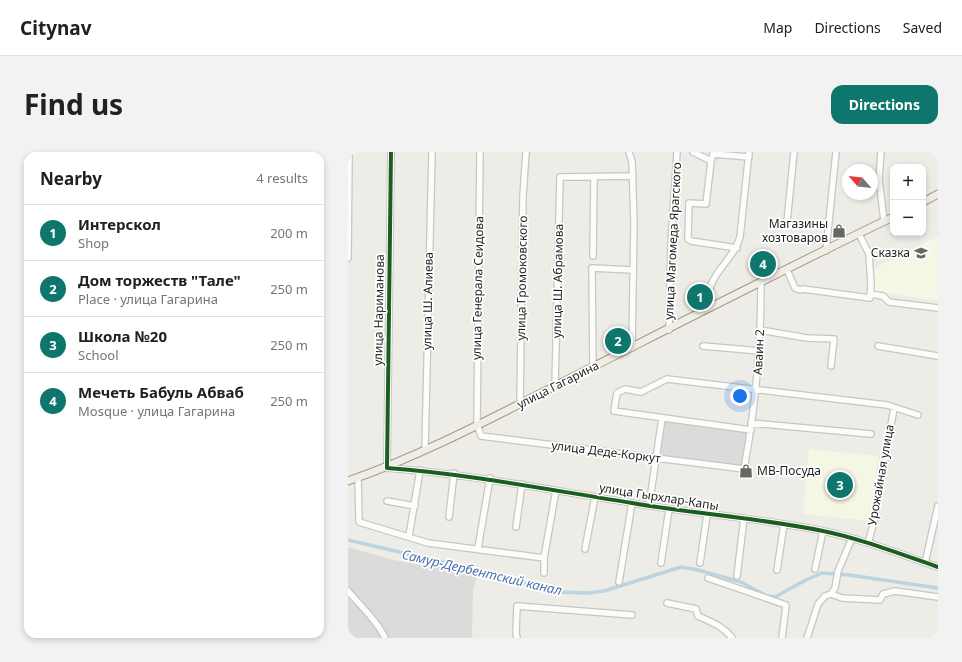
<!DOCTYPE html>
<meta charset="utf-8">
<style>
body{margin:0;font-family:"Noto Sans",sans-serif;background:#f2f2f2;color:#202124}
.controls{position:absolute;right:12px;top:12px;display:grid;overflow:hidden;border-radius:8px;box-shadow:0 2px 6px #0003}
.controls button{width:36px;height:36px;display:grid;place-items:center;padding:0;border:0;border-bottom:1px solid #e0e0e0;background:#fff;color:#202124;font:20px sans-serif}
.compass{position:absolute;left:494px;top:12px;width:36px;height:36px;border-radius:50%;background:#fff;box-shadow:0 2px 6px #0003;rotate:298deg}
.you{position:absolute;left:392px;top:244px;width:14px;height:14px;margin:-10px;border:3px solid #fff;border-radius:50%;background:#1a73e8;box-shadow:0 0 0 6px #1a73e833}
.badge{display:grid;place-items:center;width:26px;height:26px;border-radius:50%;background:#0f766e;color:#fff;font-size:13px;font-weight:700}
.pin{position:absolute;translate:-50% -50%;border:2px solid #fff;box-shadow:0 1px 4px #0006}
.list{margin:0;padding:0;list-style:none}
h2{display:flex;justify-content:space-between;align-items:center;height:52px;margin:0;padding:0 16px;font-size:17px}
h2 small{font-size:13px;font-weight:400;color:#757577}
.list li{display:grid;grid-template-columns:26px 1fr auto;gap:12px;align-items:center;box-sizing:border-box;height:56px;padding:0 16px;border-top:1px solid #e0e0e0}
.list b{display:block;font-size:15px;white-space:nowrap}
.list p{margin:0;font-size:13px;white-space:nowrap;color:#757577}
.list em{font-size:13px;font-style:normal;color:#757577}
.map{position:relative;flex:none;width:590px;height:486px;overflow:hidden;border-radius:12px}
header{display:flex;align-items:center;gap:24px;box-sizing:border-box;height:56px;padding:0 20px;background:#fff;border-bottom:1px solid #e0e0e0}
header strong{font-size:19px}
nav{display:flex;gap:22px;margin-inline-start:auto;font-size:14px}
.intro{display:flex;align-items:center;justify-content:space-between;box-sizing:border-box;height:96px;padding:0 24px}
h1{margin:0;font-size:28px}
.button{padding:10px 18px;border-radius:12px;background:#0f766e;color:#fff;font-size:14px;font-weight:700}
main{display:flex;gap:24px;padding:0 24px}
aside{flex:1;background:#fff;border-radius:12px;box-shadow:0 2px 6px #0003}
.map>svg:first-child{display:block}
.residential{fill:#dcdbd9}
.education{fill:#f5f6e3}
.lines{fill:none;stroke-linecap:round;stroke-linejoin:round}
.canal{stroke:#bbd4df;stroke-width:3.5}
.minor-casing{stroke:#c6c6c3;stroke-width:8}
.major-casing{stroke:#a39c84;stroke-width:9}
.minor{stroke:#fcfcfb;stroke-width:5.5}
.major{stroke:#f0ede5;stroke-width:7}
.cycleway-casing{stroke:#fff;stroke-width:6}
.cycleway{stroke:#1b5e20;stroke-width:4}
.labels{text-anchor:middle;stroke-width:3.5;stroke-linejoin:round;paint-order:stroke}
.poi-label{font-size:12px;fill:#1f1f1f;stroke:#fff;text-anchor:end}
.street-label{font-size:12px;fill:#1f1f1f;stroke:#fff}
.water-label{font-size:13px;font-style:italic;fill:#4c72ad;stroke:#fff}
</style>
<header>
<strong>Citynav</strong>
<nav><a>Map</a><a>Directions</a><a>Saved</a></nav>
</header>
<div class="intro"><h1>Find us</h1><a class="button">Directions</a></div>
<main>
<aside>
<h2>Nearby<small>4 results</small></h2>
<ul class="list">
<li><span class="badge">1</span><div><b>Интерскол</b><p>Shop</p></div><em>200 m</em></li>
<li><span class="badge">2</span><div><b>Дом торжеств &quot;Тале&quot;</b><p>Place · улица Гагарина</p></div><em>250 m</em></li>
<li><span class="badge">3</span><div><b>Школа №20</b><p>School</p></div><em>250 m</em></li>
<li><span class="badge">4</span><div><b>Мечеть Бабуль Абваб</b><p>Mosque · улица Гагарина</p></div><em>250 m</em></li>
</ul>
</aside>
<div class="map">
<svg width="590" height="486" viewBox="0 0 590 486">
<rect width="100%" height="100%" fill="#edece7"/>
<path class="residential" d="M316,270L400,280L395,315L312,305Z
M0,395L45,408L109,418L127,423L129,425L125,437L124,486H0Z"/>
<path class="education" d="M590,84V149L525,139V117Z
M461,297L530,304L523,369L455,362Z"/>
<g class="lines">
<path class="canal" d="M0,388L141,421L210,440L240,441L256,439L333,415L350,418L393,430L419,444L427,445L456,429L474,421L501,423L590,436"/>
<g class="minor-casing">
<path id="minor" d="M43,0L39,316C121,322 202,338 284,351C347,362 412,366 475,379C514,387 552,402 590,415
M132,0L129,272L133,284L396,317C408,253 413,196 413,131
M281,0L284,10L286,70L284,196
M345,0L363,9L365,2L401,5
M533,0L531,27L536,69
M363,9L358,52L341,51L340,87L343,89L389,96
M439,70L446,0
M478,99L488,0
M245,104L246,25
M0,106L1,0
M439,118L447,136L452,138L455,137L522,146L523,132L521,102L511,82
M522,142L535,144L541,150L590,156
M362,156C362,151 360,145 361,140C365,119 387,105 392,85L401,0
M321,178L323,91L329,0
M412,178L459,186L486,187L483,214
M355,194L412,199
M530,194L590,204
M245,216L244,116L285,118
M207,234L212,25L285,24
M172,252L175,44L178,0
M403,271L523,282
M403,278L266,259L269,241L277,237L293,240L319,227L539,253L570,263
M77,298L84,0
M10,326L11,370L80,391L196,406
M39,349L67,354
M301,354L314,266
M101,365L106,321
M168,375L174,332
M61,384L72,318
M520,391L526,370L546,256
M130,396L142,326
M237,397L247,345
M313,411L321,357
M352,411L359,363
M577,411L590,354
M467,417L475,379
M429,418L436,372
M196,421V406L208,338
M389,424L396,366
M360,426L438,453L434,486
M271,430L284,351
M0,439C12,453 30,470 37,486
M483,442L494,446L532,448L535,442L547,439L590,445
M319,451L348,457L350,464C363,470 375,474 384,486
M169,486L168,481L169,454L284,463
M459,486L470,452L477,444L483,442L487,436L490,419L504,386"/>
</g>
<g class="major-casing">
<path id="major" d="M575,50L590,42
M0,329C72,304 140,268 207,234C320,177 432,119 545,65"/>
</g>
<use href="#minor" class="minor"/>
<use href="#major" class="major"/>
<g class="cycleway-casing">
<path id="cycleway" d="M43,0L39,316C121,322 202,338 284,351C347,362 412,366 475,379C514,387 552,402 590,415"/>
</g>
<use href="#cycleway" class="cycleway"/>
</g>
<defs>
<g id="shop-bare" transform="scale(1.08)"><path d="M-5-2.5h2.3a2.7 3.5 0 0 1 5.4 0H5L5.5 6h-11ZM-1.5-2.5h3a1.5 2.3 0 0 0-3 0Z" fill="#676765" stroke="#fff" stroke-width="2.5" paint-order="stroke"/></g>
<g id="school-bare" transform="scale(1.08)"><path d="M0-5L7-2L0 1L-7-2ZM-4 1L0 2.5L4 1V4Q0 6-4 4Z" fill="#676765" stroke="#fff" stroke-width="2.5" paint-order="stroke"/></g>
</defs>
<g fill-rule="evenodd">
<use href="#shop-bare" x="491" y="79"/>
<use href="#school-bare" x="573" y="101"/>
<use href="#shop-bare" x="398" y="319"/>
</g>
<g class="labels">
<g class="poi-label">
<text x="480" y="76">Магазины<tspan x="480" dy="14">хозтоваров</tspan></text>
<text x="562" y="105">Сказка</text>
<text x="409" y="323" text-anchor="start">МВ-Посуда</text>
</g>
<g class="street-label">
<text transform="translate(325 89) rotate(-87)" y="4">улица Магомеда Ярагского</text>
<text transform="translate(174 126) rotate(-89)" y="4">улица Громоковского</text>
<text transform="translate(210 129) rotate(-89)" y="4">улица Ш. Абрамова</text>
<text transform="translate(130 136) rotate(-89)" y="4">улица Генерала Сеидова</text>
<text transform="translate(80 149) rotate(-89)" y="4">улица Ш. Алиева</text>
<text transform="translate(31 158) rotate(-89)" y="4">улица Нариманова</text>
<text transform="translate(411 200) rotate(-87)" y="4">Аваин 2</text>
<text transform="translate(210 233) rotate(-27)" y="4">улица Гагарина</text>
<text transform="translate(258 300) rotate(7)" y="4">улица Деде-Коркут</text>
<text transform="translate(533 323) rotate(-80)" y="4">Урожайная улица</text>
<text transform="translate(311 345) rotate(9)" y="4">улица Гырхлар-Капы</text>
</g>
<g class="water-label">
<text transform="translate(134 420) rotate(13)" y="5">Самур-Дербентский канал</text>
</g>
</g>
</svg>
<div class="controls">
<button>+</button>
<button>−</button>
</div>
<svg class="compass" viewBox="-18 -18 36 36"><path d="M0-13l5 13h-10z" fill="#e53935"/><path d="M0 13l5-13h-10z" fill="#757577"/></svg>
<div class="you"></div>
<div class="pin badge" style="left:352px;top:145px">1</div>
<div class="pin badge" style="left:270px;top:189px">2</div>
<div class="pin badge" style="left:492px;top:333px">3</div>
<div class="pin badge" style="left:415px;top:112px">4</div>
</div>
</main>
